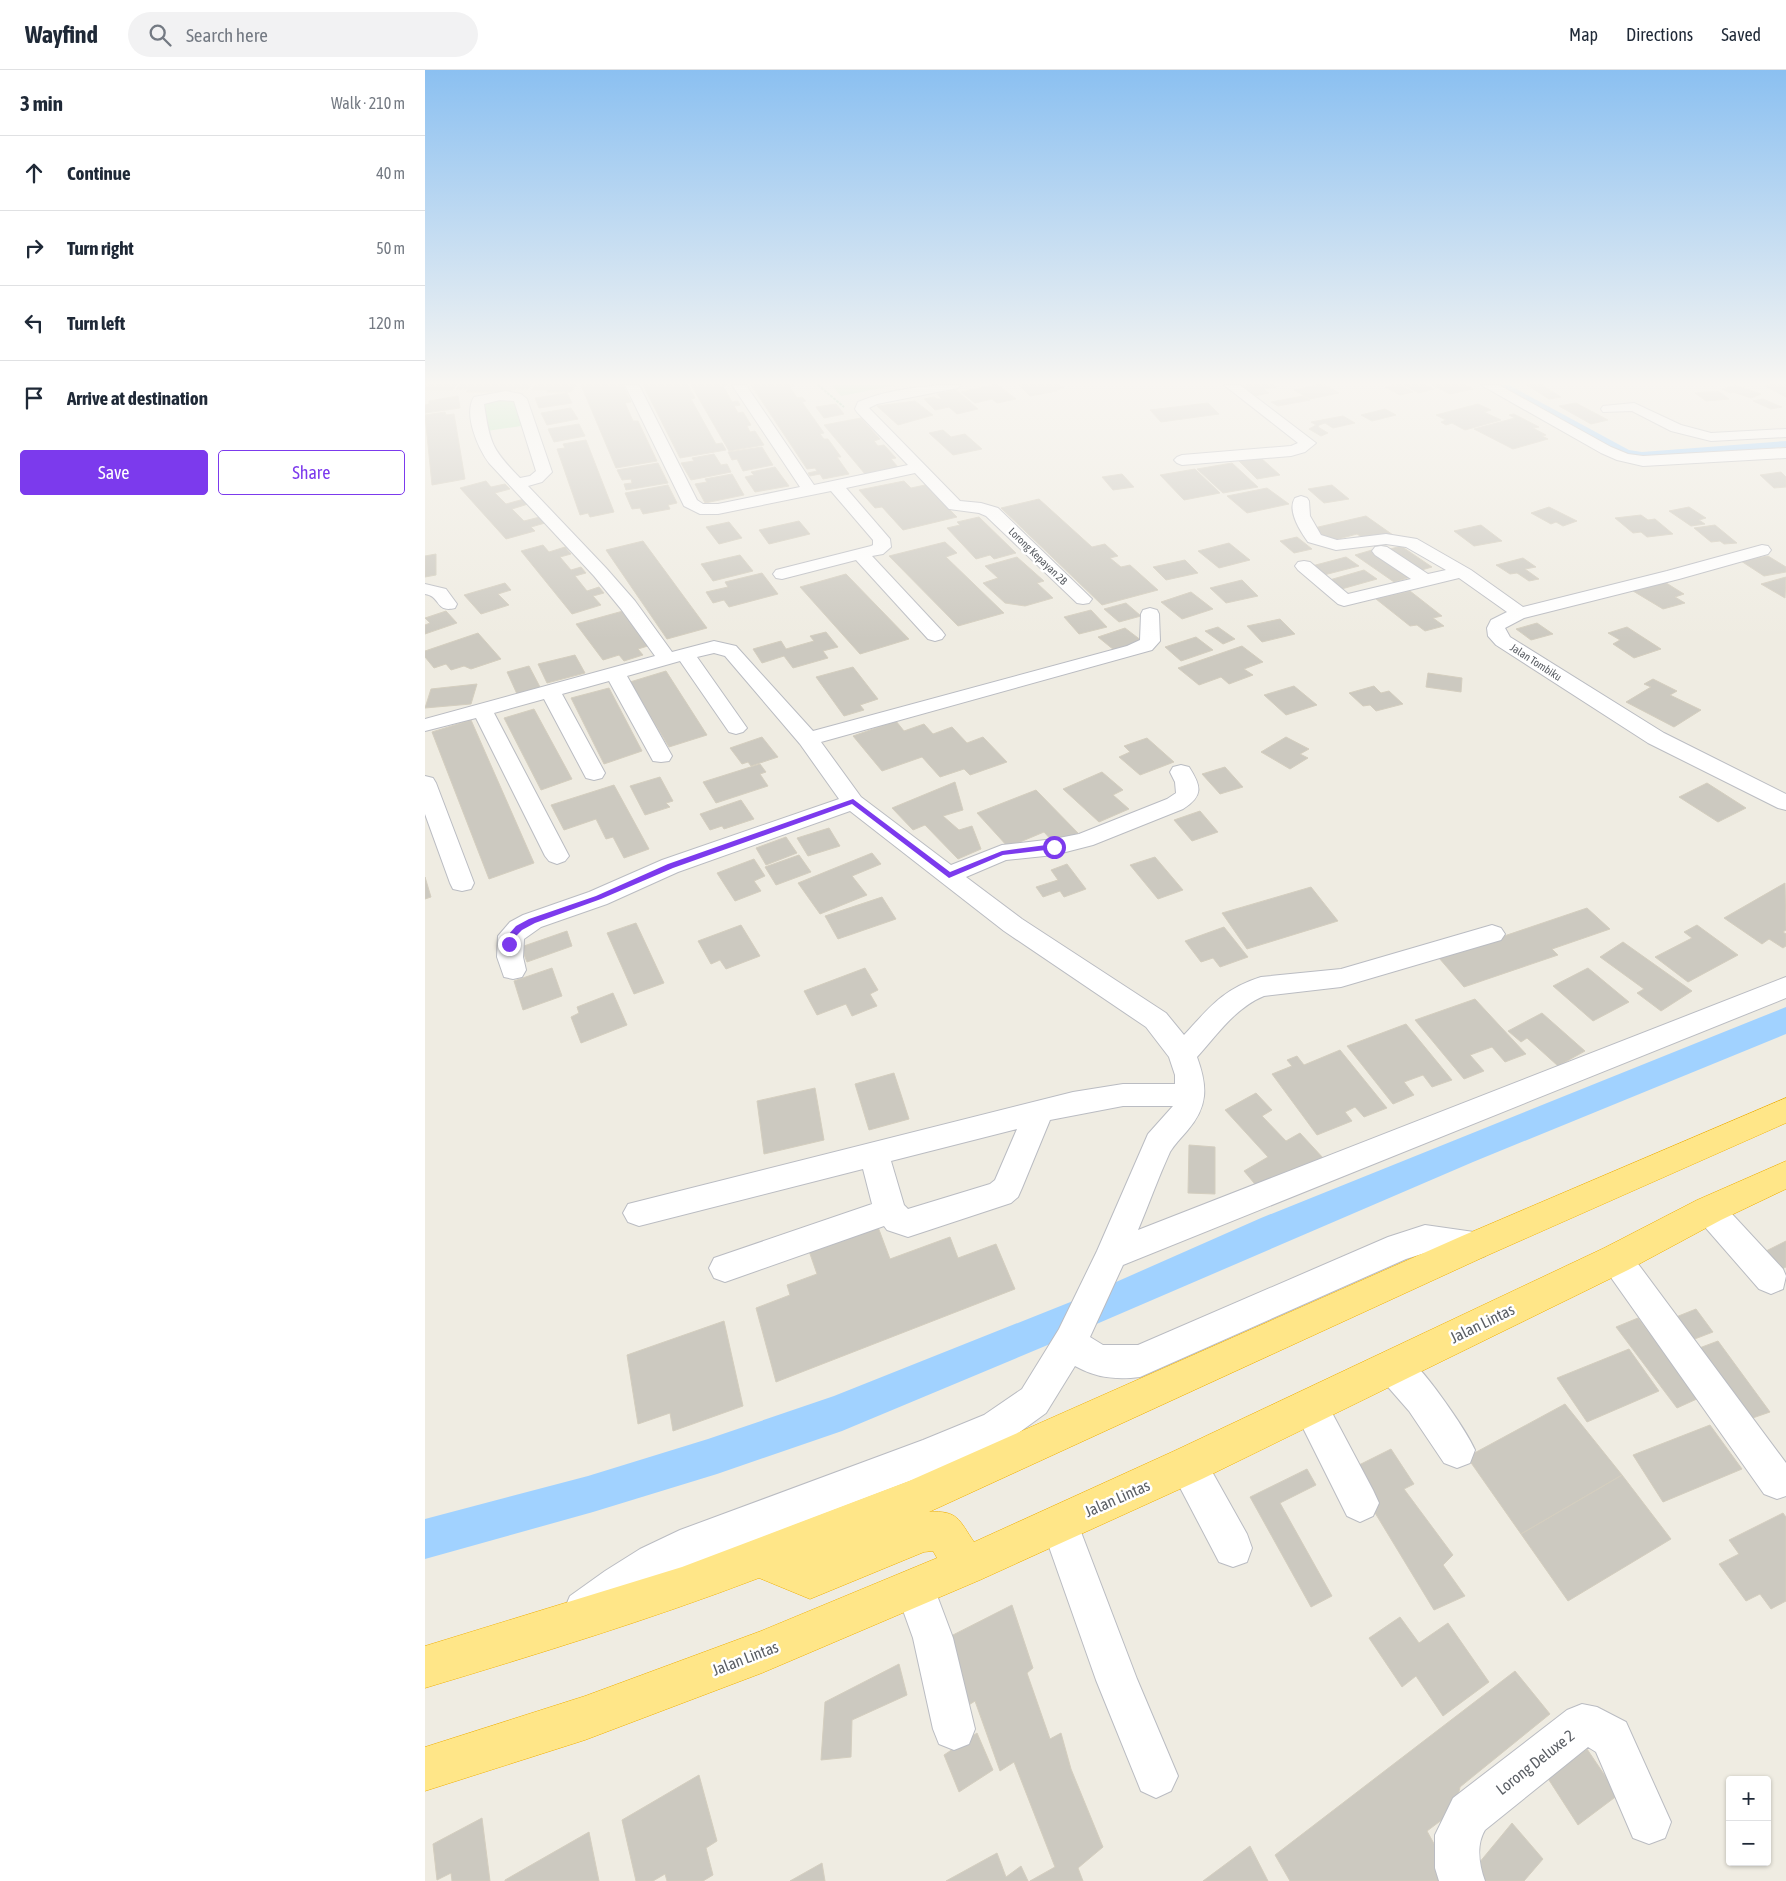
<!DOCTYPE html>
<meta charset="utf-8">
<style>
body{margin:0;font-family:"Asap Condensed",sans-serif;background:#f2f2f3;color:#1f2937}
.controls{position:absolute;right:15px;bottom:15px;display:grid;overflow:hidden;border-radius:5px;box-shadow:0 1px 4px #0004}
.controls button{width:45px;height:45px;display:grid;place-items:center;padding:0;border:0;border-bottom:1px solid #e0e1e3;background:#fff;color:#1f2937;font:25px sans-serif}
.stop{position:absolute;width:15px;height:15px;margin:-11px;border:4px solid #7c3aed;border-radius:50%;background:#fff}
.stop.end{background:#7c3aed;border-color:#fff;box-shadow:0 1px 5px #0008}
.list{margin:0;padding:0;list-style:none}
h2{display:flex;justify-content:space-between;align-items:center;height:65px;margin:0;padding:0 20px;font-size:21px}
h2 small{font-size:16px;font-weight:400;color:#747a83}
.list li{display:grid;grid-template-columns:32px 1fr auto;gap:15px;align-items:center;box-sizing:border-box;height:75px;padding:0 20px;border-top:1px solid #e0e1e3}
.list b{display:block;font-size:19px;white-space:nowrap}
.list em{font-size:16px;font-style:normal;color:#747a83}
.actions{display:flex;gap:10px;padding:15px 20px}
.actions a{flex:1;padding:11px 0;border:1px solid #7c3aed;border-radius:5px;text-align:center;font-size:18px;color:#7c3aed}
.actions .main{background:#7c3aed;color:#fff}
.icon{flex:none;width:28px;height:28px;fill:none;stroke:currentColor;stroke-width:2;stroke-linecap:round;stroke-linejoin:round}
.map{position:relative;flex:none;width:1361px;height:1811px;overflow:hidden}
header{display:flex;align-items:center;gap:30px;box-sizing:border-box;height:70px;padding:0 25px;background:#fff;border-bottom:1px solid #e0e1e3}
header strong{font-size:24px}
nav{display:flex;gap:28px;margin-inline-start:auto;font-size:18px}
.search{width:350px;height:45px;background:#f2f2f3;display:flex;align-items:center;gap:12px;box-sizing:border-box;padding:0 18px;border-radius:28px;color:#747a83;font-size:19px}
main{display:flex}
aside{flex:1;background:#fff}
.map>svg:first-child{display:block}
.green{fill:#bbe9bd}
.water{fill:#a1d2ff}
.building{fill:#ccc9c0;stroke:#d4cebf}
.lines{fill:none;stroke-linecap:round;stroke-linejoin:round}
.minor-casing{stroke:#babcc2;stroke-width:2}
.highway-casing{stroke:#f0af00;stroke-width:1}
.path{stroke:#92c9a4;stroke-width:2;stroke-dasharray:3 1;stroke-linecap:butt}
.minor{fill:#fff;fill-rule:evenodd}
.highway{fill:#ffe688;fill-rule:evenodd}
.route{fill:#7c3aed}
.labels{text-anchor:middle;stroke-width:5;stroke-linejoin:round;paint-order:stroke}
.far-street-label{font-size:11px;fill:#5a5e64;stroke:#fff}
.near-street-label{font-size:16px;fill:#5a5e64;stroke:#fff}
</style>
<header>
<strong>Wayfind</strong>
<div class="search"><svg class="icon" aria-label="search" viewBox="0 0 24 24"><circle cx="10" cy="10" r="6"/><path d="M15 15l6 6"/></svg>Search here</div>
<nav><a>Map</a><a>Directions</a><a>Saved</a></nav>
</header>
<main>
<aside>
<h2>3 min<small>Walk · 210 m</small></h2>
<ul class="list">
<li><svg class="icon" aria-label="ahead" viewBox="0 0 24 24"><path d="M12 20V5M6 11l6-6 6 6"/></svg><div><b>Continue</b></div><em>40 m</em></li>
<li><svg class="icon" aria-label="right" viewBox="0 0 24 24"><path d="M7 20v-9h11M14 6l5 5-5 5"/></svg><div><b>Turn right</b></div><em>50 m</em></li>
<li><svg class="icon" aria-label="left" viewBox="0 0 24 24"><path d="M17 20v-9H6M10 6l-5 5 5 5"/></svg><div><b>Turn left</b></div><em>120 m</em></li>
<li><svg class="icon" aria-label="arrive" viewBox="0 0 24 24"><path d="M6 21V4h12l-3 4 3 4H6"/></svg><div><b>Arrive at destination</b></div></li>
</ul>
<div class="actions"><a class="main">Save</a><a>Share</a></div>
</aside>
<div class="map">
<svg width="1361" height="1811" viewBox="0 0 1361 1811">
<rect width="100%" height="100%" fill="#efece2"/>
<path class="green" d="M406,315H472L416,326Z
M90,329L96,356L62,361L58,331Z"/>
<path class="water" d="M1072,315H1084L1204,380L1217,382L1361,371V377L1228,386L1214,387L1199,384Z
M1361,937V964L1048,1092L625,1274L417,1361L292,1404L168,1442L0,1489V1449L163,1406L283,1369L409,1326L648,1231L836,1148Z"/>
<path class="building" d="M0,315H32L27,320H0Z
M34,315H106L103,319H87L85,322H41L44,319H31Z
M110,315H151L146,322H122L123,320H106Z
M156,315H198L206,332L200,333L208,351H213L232,391L191,398Z
M218,315H263L270,328L266,329L291,374L297,373L301,380L255,388Z
M266,315H302L298,316L307,332L313,331L315,335L309,336L313,343L318,342L326,355L322,356L325,362L330,361L339,375L304,381Z
M326,315H369L365,317L372,328L377,327L381,331L377,332L399,363L395,364L399,369H403L416,387H412L424,404L398,409L395,404L385,406L383,403L392,401L390,398L382,399Z
M568,315H573L591,329L572,333L567,329L550,333L536,322Z
M594,315H635L639,318L630,320L632,321L605,326Z
M821,315H849L852,317L838,319L844,323L829,326L815,316Z
M891,315H900L914,323L885,329L869,320Z
M967,315H975L988,322L975,325L960,317Z
M978,315H1001L1009,319L994,323Z
M1007,315H1040L1048,319L1025,324Z
M1102,315H1117L1136,327L1124,329Z
M1311,315L1336,324L1326,328L1308,322L1305,323L1297,319Z
M1361,315V327L1340,316L1345,315Z
M531,320L553,339L532,344L524,337L510,340L499,329L509,327L512,329H517L512,324Z
M1293,321L1304,329L1281,331L1270,323Z
M142,323L147,333L114,338L110,328Z
M33,326L35,338L0,343V335L4,334V331Z
M878,326L885,330L853,336L846,332Z
M1338,329L1357,337L1346,339L1328,331Z
M490,331L508,345L473,355L452,336Z
M783,333L794,344L736,352L725,340Z
M1151,333L1183,350L1166,354L1134,336Z
M411,334L419,344L399,348L391,337Z
M1053,334L1066,340L1059,342L1076,350L1040,360L1027,353L1021,355L1016,352L1021,350L1011,345Z
M146,338L153,349L122,355L116,343Z
M960,339L971,345L947,351L936,345Z
M20,342L21,345L29,344L40,409L7,415L0,345Z
M1089,344L1114,357L1108,358L1121,365L1117,366L1123,369L1088,379L1049,359L1090,348L1084,345Z
M918,346L930,353L908,358L900,353L894,355L893,357L903,363L896,366L884,359L891,355L886,352Z
M436,348L455,369L449,371L453,376L459,375L471,388L466,389L473,397L440,404L399,355Z
M154,354L160,366L129,372L123,359Z
M518,360L526,367L540,364L557,379L528,385L504,363Z
M161,370L189,442L165,447L163,443L155,445L132,379L140,378L138,374Z
M337,377L348,395L318,401L312,389L307,390L303,382Z
M289,384L296,395L302,394L306,402L266,410L256,393L269,391L267,388Z
M836,388L855,405L832,409L814,391Z
M233,393L243,413L201,420L199,414L207,413L206,409L197,410L192,400Z
M807,393L833,417L798,423L772,399Z
M350,397L364,416L330,422L320,407L329,405L326,402Z
M770,399L795,423L759,430L735,405Z
M1356,402L1361,407V417L1349,418L1335,405Z
M307,404L319,425L280,433L270,414L282,412L280,409Z
M697,404L709,417L688,420L677,407Z
M61,411L66,417L80,414L85,419L70,423L81,434L99,429L103,434L87,439L99,451L115,447L120,453L106,457L110,461L81,469L35,418Z
M479,411L486,418L500,415L532,447L478,460L457,437L450,438L434,420Z
M243,415L252,433L243,435L245,439L218,444L215,438L207,439L200,423Z
M907,415L924,429L899,433L883,419Z
M842,418L864,434L822,443L802,426Z
M614,429L667,477L680,474L693,486L685,488L696,497L705,495L733,520L677,535L576,438Z
M1124,437L1152,451L1138,456L1131,452L1126,454L1106,443Z
M1264,437L1281,448L1274,450L1280,454L1266,456L1244,441Z
M1216,445L1223,450L1230,449L1248,464L1222,467L1216,462L1208,463L1190,448Z
M941,446L968,465L943,471L932,464L906,471L889,458Z
M554,447L591,483L569,489L565,485L551,489L522,458L535,455L532,452Z
M374,451L385,464L344,474L334,460Z
M304,452L317,468L294,474L281,457Z
M1056,455L1077,471L1049,476L1029,461Z
M1290,455L1312,473L1299,474L1295,471L1286,472L1269,458Z
M872,467L887,479L869,483L855,471Z
M218,471L282,558L242,569L181,480Z
M520,472L532,483L521,487L579,543L533,556L464,486Z
M804,473L825,490L794,498L773,481Z
M118,475L124,482L140,477L146,484L135,487L146,500L156,497L161,503L150,506L162,521L174,517L179,523L168,526L176,535L147,544L96,481Z
M976,476L1007,497L990,502L958,481Z
M947,480L986,507L969,512L930,485Z
M11,484V505L0,507V486Z
M315,485L328,501L288,511L276,494Z
M1343,486L1361,497V502L1339,506L1316,491Z
M592,487L619,511L612,513L628,528L600,536L580,533L558,513L573,508L560,496Z
M921,487L934,496L895,506L883,497Z
M1098,488L1111,497L1100,499L1114,509L1104,511L1092,503L1085,504L1071,495Z
M760,490L773,503L741,510L728,497Z
M939,500L952,509L913,520L901,511Z
M337,503L353,524L304,537L299,530L288,533L281,522L303,517L300,512Z
M421,504L484,569L435,584L375,517Z
M1361,507L1360,528L1336,514Z
M817,510L833,526L801,533L785,518Z
M1238,511L1259,524L1250,527L1260,533L1238,539L1208,521Z
M80,513L86,520L73,524L84,535L56,544L39,525Z
M985,521L1017,546L1008,548L1019,556L1000,561L992,555L985,556L951,529Z
M766,522L788,539L757,549L736,532Z
M701,533L716,546L694,552L679,539Z
M666,540L682,557L654,564L639,547Z
M21,541L32,553L0,564V555L5,553L0,548Z
M198,541L226,575L213,579L218,585L199,591L194,585L178,590L151,554Z
M855,549L870,564L837,572L822,556Z
M1112,553L1128,564L1106,570L1091,559Z
M793,557L810,569L798,574L780,561Z
M1202,557L1236,579L1209,588L1188,574L1195,570L1183,563Z
M700,558L717,571L689,580L673,567Z
M401,562L413,577L398,581L403,588L368,598L359,586L337,593L328,579L356,571L361,579L389,571L385,566Z
M53,563L76,589L46,599L39,596L26,600L21,594L9,598L0,587V581Z
M771,567L788,580L756,591L740,577Z
M817,576L838,592L819,599L828,605L804,614L796,607L774,615L753,598Z
M150,585L160,603L122,613L113,594Z
M104,596L115,617L92,624L82,602Z
M428,597L453,629L435,635L439,640L419,646L391,607Z
M241,601L282,665L244,677L205,612Z
M1003,603L1037,608L1036,622L1001,617Z
M1228,609L1252,621L1245,625L1276,640L1249,657L1201,632L1226,617L1219,614Z
M52,614L46,634L0,638L6,619Z
M869,616L892,635L861,645L839,625Z
M949,616L956,623L964,621L978,634L951,641L945,635L938,636L924,623Z
M184,618L217,681L179,694L146,628Z
M109,639L147,709L116,720L79,648Z
M46,650L109,793L64,809L7,662Z
M471,651L479,661L499,654L508,664L527,657L542,673L558,667L582,692L545,705L539,699L515,707L497,687L457,701L428,666Z
M337,667L353,687L326,696L323,692L317,694L305,678Z
M861,667L884,679L875,684L883,688L865,699L836,682Z
M722,668L749,692L715,705L694,687L705,682L699,676Z
M335,694L341,702L335,704L343,716L291,733L278,712Z
M800,697L818,717L795,724L777,704Z
M677,702L698,720L688,725L704,739L674,752L638,719Z
M235,707L248,731L241,733L245,737L220,745L205,716Z
M530,712L538,740L518,746L534,760L547,756L556,779L533,789L500,755L488,760L467,738Z
M1282,713L1321,738L1293,752L1254,727Z
M189,715L224,779L199,788L188,767L181,769L171,749L139,760L126,735Z
M611,720L653,763L629,773L619,762L583,777L552,743Z
M316,730L329,749L299,759L297,756L285,760L275,744Z
M775,741L793,762L767,771L749,750Z
M404,758L415,776L383,786L372,768Z
M361,767L372,783L341,795L331,778Z
M447,783L456,794L427,806L442,825L395,844L373,813Z
M374,785L386,802L351,815L340,797Z
M730,787L758,820L733,829L705,795Z
M329,789L340,806L329,811L336,821L310,831L292,803Z
M642,794L661,819L639,827L635,821L618,827L611,817L633,810L626,800Z
M0,807L6,827L0,829Z
M1360,813L1361,860L1358,862L1361,864V876L1358,878L1344,869L1337,874L1299,848Z
M886,817L913,851L822,879L797,843Z
M457,827L471,849L413,869L400,846Z
M1162,838L1185,859L1127,879L1133,885L1039,917L1014,888Z
M211,853L239,913L209,924L182,863Z
M316,855L335,886L301,899L295,890L286,894L273,871Z
M1272,855L1313,885L1263,912L1230,887L1267,868L1259,862Z
M799,857L823,887L795,897L788,888L776,892L760,871Z
M142,861L147,876L102,892L96,877Z
M1198,872L1267,921L1236,941L1212,923L1219,919L1175,887Z
M127,898L137,926L98,940L89,911Z
M440,898L453,920L445,924L452,936L427,946L421,934L392,945L379,921Z
M1163,898L1204,932L1168,951L1128,916Z
M188,923L202,955L156,973L146,947L154,943L152,937Z
M1050,929L1101,984L1080,992L1067,977L1045,985L1059,1001L1039,1009L990,950Z
M1117,943L1160,981L1133,996L1102,968L1096,972L1083,961Z
M981,954L1027,1010L1007,1017L998,1005L979,1012L989,1025L968,1034L922,976Z
M915,980L962,1038L939,1047L930,1037L920,1042L927,1051L892,1065L847,1004L867,996L862,990L872,986L879,995Z
M469,1003L484,1049L444,1060L430,1014Z
M390,1018L399,1070L339,1084L332,1031Z
M831,1023L847,1040L837,1046L861,1071L875,1063L899,1089L834,1119L819,1101L843,1087L800,1040Z
M764,1075L790,1077V1124L763,1123Z
M453,1157L465,1189L525,1167L533,1188L571,1174L590,1219L351,1312L331,1238L365,1225L362,1215L392,1204L384,1181Z
M1361,1171V1197L1353,1201L1337,1183Z
M1271,1239L1288,1262L1267,1270L1251,1247Z
M1213,1248L1274,1328L1252,1338L1191,1257Z
M299,1251L318,1336L248,1361L245,1343L213,1354L202,1285Z
M1293,1271L1345,1342L1319,1351L1269,1280Z
M1204,1279L1234,1321L1162,1352L1132,1308Z
M1140,1334L1197,1405L1096,1464L1042,1387Z
M1285,1355L1317,1399L1238,1432L1208,1385Z
M966,1379L989,1414L979,1419L1028,1485L1018,1495L1040,1526L1009,1540L924,1400Z
M882,1399L891,1415L855,1433L907,1526L886,1537L825,1427Z
M1197,1405L1246,1469L1143,1531L1096,1464Z
M1358,1443L1361,1447V1531L1346,1539L1335,1524L1321,1531L1294,1494L1314,1484L1304,1470Z
M587,1535L608,1598L602,1603L625,1669L636,1663L646,1699L678,1777L653,1798L658,1811H605L630,1797L589,1692L575,1701L550,1631L536,1640L524,1567Z
M975,1547L994,1573L1023,1553L1064,1612L1018,1646L991,1606L977,1617L944,1568Z
M474,1594L482,1625L427,1650L426,1687L396,1690L400,1632Z
M1090,1601L1125,1644L1035,1717L1030,1740L1002,1761L1024,1801L1013,1811H865L850,1785Z
M552,1663L568,1700L534,1722L519,1685Z
M1162,1679L1193,1725L1153,1755L1122,1707Z
M274,1705L292,1771L281,1778L288,1805L278,1811H242L240,1804L228,1811H211L197,1750Z
M57,1748L65,1811H27L26,1803L12,1810L8,1774Z
M1087,1753L1118,1789L1099,1811H1059L1049,1799Z
M164,1762L174,1811H80V1810Z
M825,1776L843,1811H778Z
M572,1783L581,1807L596,1796L603,1811H521Z
M397,1793L400,1811H365Z"/>
<g class="lines">
<g class="minor-casing">
<path id="minor" d="M200,315H214L272,430L278,434H293L375,417L307,315H321L389,415L483,395L432,342L430,339L433,332C464,319 501,315 535,315L533,318L452,334L444,338L535,431L556,433L573,438L667,529L664,533L658,534L652,533L561,446L554,443L524,439L490,403L421,418L465,469L466,477L458,484L447,486L517,561L520,565L517,569L510,571L503,569L431,490L357,509L351,508L348,504L351,500L446,476L448,475V470L406,421L293,444H275L259,436Z
M799,315H815L891,373L880,382L866,386L757,395L752,393L749,390L752,387L757,385L866,376L873,373Z
M1056,315H1074L1186,377L1203,384L1218,386L1361,378V388L1218,396L1192,390L1176,383Z
M81,321L96,324L102,329L127,402L117,412L103,416L181,498L210,531L247,582L289,571L311,576L388,661L702,576L715,570L716,544L718,540L725,538L732,540L734,544L735,571L727,580L396,672L436,727L526,795L577,775L629,769L654,764L742,729L751,723L750,712L745,702L748,697L756,695L764,697C777,717 778,726 758,739L668,775L629,785L581,790L541,807L597,849L741,943L759,965C785,937 798,919 836,907L916,899L1067,855L1076,858L1080,864L1076,870L916,917L839,926C810,938 792,965 772,987C783,1017 783,1037 762,1061C756,1068 749,1075 745,1082C733,1108 724,1134 713,1160L1361,907V928L698,1195L665,1267L678,1275H713L963,1167L1000,1155L1049,1162L1060,1166L1065,1176L1060,1186L1049,1190L1000,1183L981,1189L715,1307C691,1310 672,1308 650,1296L621,1343L585,1369L498,1406L265,1495L219,1521L173,1554L159,1560L145,1554L139,1540L145,1526L180,1501L215,1479L255,1460L498,1370L559,1345L597,1319L634,1259L672,1181L723,1064L748,1036H698L625,1050L597,1118L593,1127L586,1133L483,1167L462,1160L459,1156L300,1212L289,1208L284,1198L289,1188L447,1134L438,1099L214,1156L203,1152L198,1143L203,1134L648,1022L698,1014H750V1005L744,987L721,957L579,861L425,741L253,802L182,834L116,857L99,869L98,887L101,900L97,907L88,909L79,907L72,887L73,866L85,852L98,845L164,822L237,790L414,729L375,674L300,586L289,583L272,587L322,658L318,662L311,664L304,662L255,591L202,606L247,686L244,691L236,692L228,691L184,611L137,624L180,703L177,708L169,710L161,708L119,629L69,643L144,786L140,791L132,794L124,791L120,786L51,648L0,661V649L230,586L196,539L169,506L64,393C53,378 38,344 49,327ZM75,330L89,331L111,401L105,406L95,408C67,379 65,374 59,334ZM592,1059L570,1110L565,1114L483,1139L479,1135L466,1091Z
M1209,333L1256,355L1286,363L1361,359V367L1286,371L1246,361L1207,341L1178,342L1176,339L1178,336Z
M876,426L882,428L884,431L885,446L896,465L912,470L961,464L992,469L1046,500L1098,537L1242,501L1337,475L1343,476L1346,480L1343,484L1254,509L1099,548L1080,558L1085,567L1239,663L1361,724V740L1353,738L1223,673L1071,575L1063,566L1062,558L1066,550L1082,542L1034,508L919,536L913,534L873,500L870,496L873,492L879,491L885,492L923,524L986,509L950,485L947,481L950,477L956,476L962,477L1003,504L1021,500L981,477L961,474L911,480L883,472C875,461 862,440 870,428Z
M0,514L21,519L32,534L30,538C10,543 16,526 0,524Z
M0,706L8,708L11,713L49,813L46,819L37,821L28,819L25,813L0,744Z
M1284,1127L1295,1131L1358,1199L1361,1206L1358,1219L1346,1224L1334,1219L1273,1149L1268,1140L1273,1131Z
M1191,1175L1202,1179L1361,1393V1426L1352,1429L1339,1424L1180,1199L1175,1189L1180,1179Z
M968,1281C971,1282 976,1283 979,1285C996,1294 1042,1361 1050,1380L1045,1393L1032,1398L1019,1393L984,1341L956,1309L951,1297L956,1285Z
M885,1319L897,1324L948,1420L954,1433L948,1446L935,1452L922,1446L867,1336L873,1324Z
M763,1377L776,1382L822,1464L827,1478L822,1492L808,1497L794,1492L750,1408L745,1395L750,1382Z
M635,1435L648,1441L712,1609L753,1706L746,1721L731,1728L716,1721L671,1610L616,1454L622,1441Z
M490,1498L504,1504L528,1568L550,1659L544,1674L529,1680L514,1674L508,1659L488,1568L470,1518L476,1504Z
M1157,1634L1172,1637L1201,1652L1246,1752L1240,1768L1224,1774L1208,1768L1171,1682L1163,1677L1060,1760C1051,1775 1054,1795 1060,1811H1014L1010,1798V1765L1028,1728L1142,1640Z"/>
</g>
<g class="highway-casing">
<path id="highway" d="M1361,1028V1053L1061,1186L504,1442C533,1440 534,1450 549,1472L749,1381L1179,1178L1272,1130L1361,1091V1119L1296,1150L1203,1200L777,1409L555,1510L337,1603L160,1670L0,1721V1677L160,1626L336,1561L512,1488L508,1481L499,1482L385,1529L334,1508C224,1550 113,1584 0,1618V1576L257,1497L484,1411L1037,1166Z"/>
</g>
<path class="path" d="M393,315L419,337"/>
<use href="#minor" class="minor"/>
<use href="#highway" class="highway"/>
</g>
<linearGradient id="sky" x2="0" y2="1"><stop stop-color="#8bc0f1"/><stop offset="0.55" stop-color="#f8f6f2"/><stop offset="1" stop-color="#f8f6f2" stop-opacity="0"/></linearGradient>
<rect width="1361" height="569" fill="url(#sky)"/>
<path class="route" d="M428,729L525,802L577,781L629,774L633,777L629,779L578,785L524,808L427,734L248,798L176,829L110,853L97,860L90,867L87,876H84L80,874L84,864L91,856L104,849L171,826L243,794Z"/>
<g class="labels">
<g class="far-street-label">
<text transform="translate(613 486) rotate(44)" y="4">Lorong Kepayan 2B</text>
<text transform="translate(1111 592) rotate(33)" y="4">Jalan Tombiku</text>
</g>
<g class="near-street-label">
<text transform="translate(1057 1253) rotate(-26)" y="6">Jalan Lintas</text>
<text transform="translate(692 1428) rotate(-24)" y="6">Jalan Lintas</text>
<text transform="translate(320 1588) rotate(-21)" y="6">Jalan Lintas</text>
<text transform="translate(1110 1692) rotate(-38)" y="6">Lorong Deluxe 2</text>
</g>
</g>
</svg>
<div class="controls">
<button>+</button>
<button>−</button>
</div>
<div class="stop" style="left:629px;top:777px"></div>
<div class="stop end" style="left:84px;top:874px"></div>
</div>
</main>
